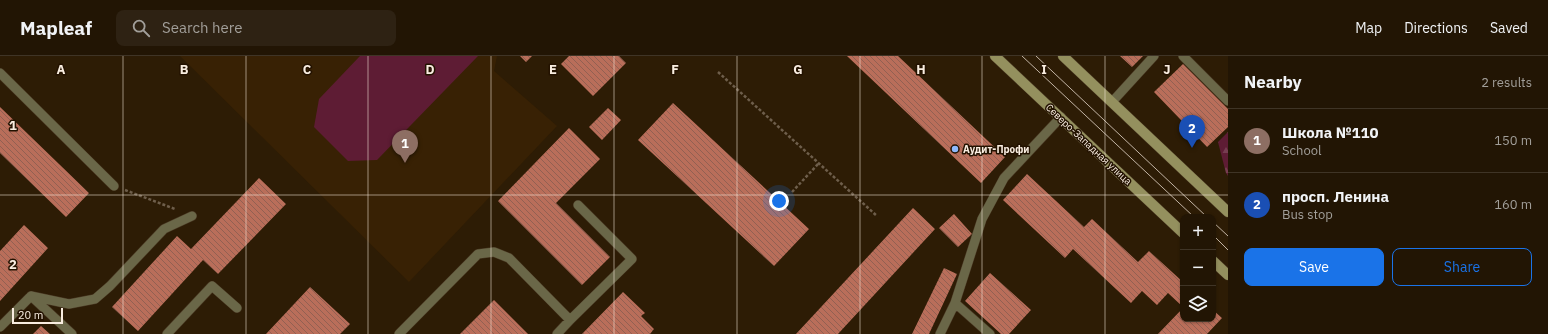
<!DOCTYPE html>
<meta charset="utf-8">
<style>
body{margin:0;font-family:"IBM Plex Sans",sans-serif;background:#2e2213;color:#f1f3f6}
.controls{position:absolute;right:12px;bottom:12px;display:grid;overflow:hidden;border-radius:8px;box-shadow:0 1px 3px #0004}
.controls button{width:36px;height:36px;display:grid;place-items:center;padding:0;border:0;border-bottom:1px solid #3f3426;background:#221504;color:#f1f3f6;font:20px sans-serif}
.scale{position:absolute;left:12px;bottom:10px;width:51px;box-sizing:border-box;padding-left:4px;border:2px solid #f9ede0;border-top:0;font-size:11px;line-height:14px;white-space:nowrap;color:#f9ede0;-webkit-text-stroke:3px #231200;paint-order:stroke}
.you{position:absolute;left:779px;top:145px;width:14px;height:14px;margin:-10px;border:3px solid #fff;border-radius:50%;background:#1a73e8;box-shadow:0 0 0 6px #1a73e833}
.badge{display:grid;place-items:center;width:26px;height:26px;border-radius:50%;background:#1a73e8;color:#fff;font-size:13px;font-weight:700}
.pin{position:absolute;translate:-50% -33px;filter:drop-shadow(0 1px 2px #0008)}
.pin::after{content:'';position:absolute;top:21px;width:14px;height:12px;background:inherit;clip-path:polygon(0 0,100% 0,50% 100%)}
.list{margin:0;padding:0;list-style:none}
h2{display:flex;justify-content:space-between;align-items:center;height:52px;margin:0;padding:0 16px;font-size:17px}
h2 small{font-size:13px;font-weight:400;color:#a29f9a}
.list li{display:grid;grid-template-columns:26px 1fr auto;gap:12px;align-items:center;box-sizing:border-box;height:64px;padding:0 16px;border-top:1px solid #3f3426}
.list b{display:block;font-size:15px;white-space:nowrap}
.list p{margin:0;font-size:13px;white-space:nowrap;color:#a29f9a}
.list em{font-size:13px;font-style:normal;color:#a29f9a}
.actions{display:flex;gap:8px;padding:12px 16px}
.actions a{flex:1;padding:9px 0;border:1px solid #1a73e8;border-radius:8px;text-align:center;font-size:14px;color:#1a73e8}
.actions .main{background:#1a73e8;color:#fff}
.icon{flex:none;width:22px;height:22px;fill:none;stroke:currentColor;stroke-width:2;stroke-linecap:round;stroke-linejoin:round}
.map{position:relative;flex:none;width:1228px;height:278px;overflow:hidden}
header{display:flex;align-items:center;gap:24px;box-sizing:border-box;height:56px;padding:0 20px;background:#221504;border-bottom:1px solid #3f3426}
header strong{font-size:19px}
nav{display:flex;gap:22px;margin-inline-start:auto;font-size:14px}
.search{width:280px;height:36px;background:#2e2213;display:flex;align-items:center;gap:10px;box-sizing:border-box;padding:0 14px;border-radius:8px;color:#a29f9a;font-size:15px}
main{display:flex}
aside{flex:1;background:#221504}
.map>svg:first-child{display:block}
.built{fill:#382104}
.forest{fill:url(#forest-firs)}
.park{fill:#5e1c34}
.building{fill:url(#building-back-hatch)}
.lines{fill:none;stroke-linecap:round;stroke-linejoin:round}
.lane-casing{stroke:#4a3924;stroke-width:10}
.secondary-casing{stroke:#4a3924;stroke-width:11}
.path{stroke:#6e5e4b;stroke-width:2.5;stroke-dasharray:3 2;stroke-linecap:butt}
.lane{stroke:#6a6748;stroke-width:9}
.secondary{stroke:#94905e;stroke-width:10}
.tram{stroke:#c2b4a5;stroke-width:1}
.grid{fill:none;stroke:#f9ede0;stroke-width:1;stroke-opacity:0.55}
.poi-dot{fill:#8eb9fc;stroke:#231200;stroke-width:1.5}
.labels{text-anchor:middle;stroke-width:3;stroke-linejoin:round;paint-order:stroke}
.street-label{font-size:10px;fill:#f9ede0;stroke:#231200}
.poi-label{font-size:10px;font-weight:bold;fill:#f9ede0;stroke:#231200;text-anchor:start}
.grid-label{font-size:13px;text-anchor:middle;font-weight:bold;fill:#f9ede0;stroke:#231200;stroke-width:3;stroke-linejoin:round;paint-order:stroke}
</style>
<header>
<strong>Mapleaf</strong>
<div class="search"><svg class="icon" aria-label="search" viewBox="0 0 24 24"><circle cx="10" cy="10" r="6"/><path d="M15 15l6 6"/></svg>Search here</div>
<nav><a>Map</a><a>Directions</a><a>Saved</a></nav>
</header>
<main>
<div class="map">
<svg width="1228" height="278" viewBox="0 0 1228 278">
<defs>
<pattern id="forest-firs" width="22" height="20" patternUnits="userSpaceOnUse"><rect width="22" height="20" fill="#5e1c34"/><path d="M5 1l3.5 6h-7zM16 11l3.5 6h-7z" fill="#763d51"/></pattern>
<pattern id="building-back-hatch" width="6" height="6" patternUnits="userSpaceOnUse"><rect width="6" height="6" fill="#b96e5a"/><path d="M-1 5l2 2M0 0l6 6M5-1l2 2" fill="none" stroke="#926052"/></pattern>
</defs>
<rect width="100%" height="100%" fill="#2d1c05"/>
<path class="built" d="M180,0H497L494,15L557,70L409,226Z"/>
<path class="forest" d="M1228,76V120L1226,117L1218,86Z"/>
<path class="park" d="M360,0H478L377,104L348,105L314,71L319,43Z"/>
<path class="building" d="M520,0H532L526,6Z
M569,0H619L626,7L593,40L561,8Z
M847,0H898L1005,101L981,127Z
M1120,0H1143L1132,11Z
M1183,8L1228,53V71L1207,91L1154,36Z
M673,47L809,173L774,210L638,84Z
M0,51L89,137L66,161L0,97Z
M608,52L621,64L602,84L589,71Z
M569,72L600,103L556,147L610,201L582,229L498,145Z
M1027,118L1084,171L1092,163L1138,206L1149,195L1183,226V251L1168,237L1157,249L1142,235L1131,247L1073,193L1065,202L1003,144Z
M259,122L286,148L218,218L203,204L138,275L112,251L177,180L191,193Z
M913,152L935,173L838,278H796Z
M954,158L972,178L958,191L939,172Z
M24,169L48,192L0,245V195Z
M944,212L957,218L929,278H912Z
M990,217L1031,254L1009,278H1001L965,245Z
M310,231L350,268L340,278H266Z
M623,236L645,257L641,260L654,273L650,278H582Z
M494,244L528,278H460Z
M1183,252V263H1213V254L1222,262L1207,278H1158Z
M41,270L50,278H33Z"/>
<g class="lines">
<g class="lane-casing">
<path id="lane" d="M1183,0L1228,45
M0,17L114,130
M1112,46L1154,0
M31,240L69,248L95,243L110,230L164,173L192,160
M955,247L990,278
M570,264L632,203L578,149
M0,271L31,240L72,278
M167,278L212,230L237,252
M399,278L478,198L494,196L509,202L570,264L557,278
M940,278L955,247L982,163L1004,122L1061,61"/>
</g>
<g class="secondary-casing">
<path id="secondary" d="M995,0L1183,177
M1063,0L1228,156
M1213,205L1228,219"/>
</g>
<path class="path" d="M718,16L877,160
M125,134L175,153
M792,136L819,107"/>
<use href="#lane" class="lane"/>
<use href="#secondary" class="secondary"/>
<path class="tram" d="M1022,0L1194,161
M1036,0L1207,161
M1213,166L1228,180
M1213,179L1228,194"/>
</g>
<path class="grid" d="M123,0V278M246,0V278M368,0V278M491,0V278M614,0V278M737,0V278M860,0V278M982,0V278M1105,0V278M0,139H1228"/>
<circle class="poi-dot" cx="955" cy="93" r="4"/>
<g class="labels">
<g class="street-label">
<text transform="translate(1089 88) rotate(43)" y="4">Северо-Западная улица</text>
</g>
<g class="poi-label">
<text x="963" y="97">Аудит-Профи</text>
</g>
</g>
<g class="grid-label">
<text x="61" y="18">A</text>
<text x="184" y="18">B</text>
<text x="307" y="18">C</text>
<text x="430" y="18">D</text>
<text x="553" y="18">E</text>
<text x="675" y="18">F</text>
<text x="798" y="18">G</text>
<text x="921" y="18">H</text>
<text x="1044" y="18">I</text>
<text x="1167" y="18">J</text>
<text x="13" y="74">1</text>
<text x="13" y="213">2</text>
</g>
</svg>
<div class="controls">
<button>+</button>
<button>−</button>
<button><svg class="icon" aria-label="layers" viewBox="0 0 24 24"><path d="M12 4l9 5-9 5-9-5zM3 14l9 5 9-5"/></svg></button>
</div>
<div class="scale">20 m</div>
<div class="you"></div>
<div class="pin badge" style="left:405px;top:107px;background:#8d6e63">1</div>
<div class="pin badge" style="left:1192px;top:92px;background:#1a4fb4">2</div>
</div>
<aside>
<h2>Nearby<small>2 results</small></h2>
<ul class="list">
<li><span class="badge" style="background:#8d6e63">1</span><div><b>Школа №110</b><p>School</p></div><em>150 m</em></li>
<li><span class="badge" style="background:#1a4fb4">2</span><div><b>просп. Ленина</b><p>Bus stop</p></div><em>160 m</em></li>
</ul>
<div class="actions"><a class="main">Save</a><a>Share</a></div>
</aside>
</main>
